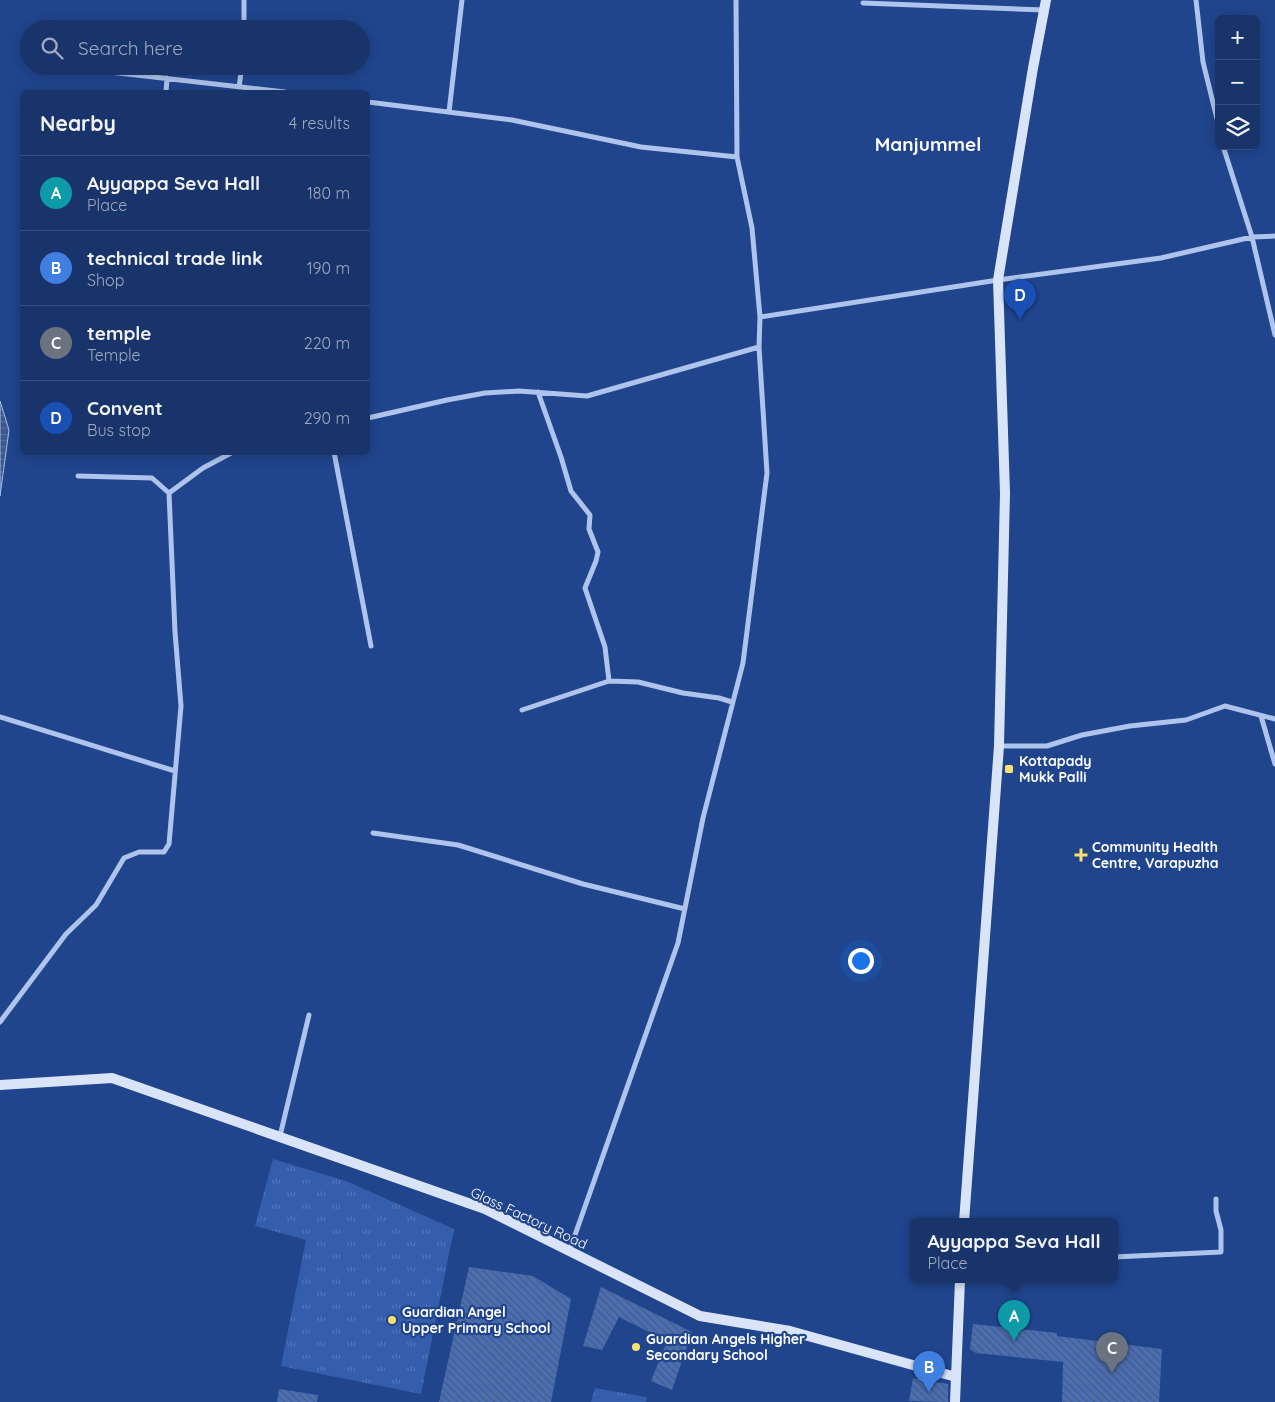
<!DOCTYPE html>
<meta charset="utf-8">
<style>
body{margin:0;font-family:Quicksand,sans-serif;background:#213c70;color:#f1f3f6}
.controls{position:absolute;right:15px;top:15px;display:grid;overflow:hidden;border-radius:8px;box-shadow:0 2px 12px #0003}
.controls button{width:45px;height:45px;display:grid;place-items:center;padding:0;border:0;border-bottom:1px solid #364f7e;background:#18346a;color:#f1f3f6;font:25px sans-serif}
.you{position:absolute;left:860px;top:960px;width:18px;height:18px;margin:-12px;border:4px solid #fff;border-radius:50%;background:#1a73e8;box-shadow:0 0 0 8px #1a73e833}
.badge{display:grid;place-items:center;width:32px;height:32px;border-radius:50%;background:#f9df6f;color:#fff;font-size:16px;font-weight:700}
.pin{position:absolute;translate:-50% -41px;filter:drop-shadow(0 1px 2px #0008)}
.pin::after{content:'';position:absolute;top:26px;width:18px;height:15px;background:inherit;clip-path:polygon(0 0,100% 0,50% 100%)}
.popup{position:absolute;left:910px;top:1218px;width:208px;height:65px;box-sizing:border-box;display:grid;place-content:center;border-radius:8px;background:#18346a;filter:drop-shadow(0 1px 4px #0005);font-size:16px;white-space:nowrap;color:#9faac1}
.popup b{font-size:19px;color:#f1f3f6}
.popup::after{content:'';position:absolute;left:50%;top:100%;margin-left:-10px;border:10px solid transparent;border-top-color:#18346a}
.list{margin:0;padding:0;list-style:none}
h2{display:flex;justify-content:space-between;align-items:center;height:65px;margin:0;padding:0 20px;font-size:21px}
h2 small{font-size:16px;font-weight:400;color:#9faac1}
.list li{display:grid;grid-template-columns:32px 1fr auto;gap:15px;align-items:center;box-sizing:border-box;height:75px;padding:0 20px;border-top:1px solid #364f7e}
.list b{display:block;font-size:19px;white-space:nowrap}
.list p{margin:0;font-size:16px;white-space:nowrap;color:#9faac1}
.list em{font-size:16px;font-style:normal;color:#9faac1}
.icon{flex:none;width:28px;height:28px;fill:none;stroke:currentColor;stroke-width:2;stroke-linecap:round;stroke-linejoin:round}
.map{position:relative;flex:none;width:1275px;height:1402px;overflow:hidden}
.search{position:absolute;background:#18346a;box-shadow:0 2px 12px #0003;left:20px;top:20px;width:350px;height:55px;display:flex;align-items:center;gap:12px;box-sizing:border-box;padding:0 18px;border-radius:28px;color:#9faac1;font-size:19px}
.panel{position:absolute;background:#18346a;box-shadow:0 2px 12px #0003;left:20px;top:90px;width:350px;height:365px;border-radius:8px}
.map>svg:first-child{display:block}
.grass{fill:url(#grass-tufts)}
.water{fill:url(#water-rules);stroke:#a2bded}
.building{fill:url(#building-back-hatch)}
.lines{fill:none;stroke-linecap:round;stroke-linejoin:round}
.street{stroke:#aec4ec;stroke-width:5}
.secondary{stroke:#dae4f9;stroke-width:10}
.poi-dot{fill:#f9df6f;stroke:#20458d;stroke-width:2}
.labels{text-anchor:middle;stroke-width:4.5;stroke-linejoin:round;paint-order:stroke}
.poi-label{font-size:14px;font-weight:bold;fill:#fff;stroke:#20458d;text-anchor:start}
.street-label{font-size:14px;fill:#fff;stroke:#20458d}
.district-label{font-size:19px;font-weight:bold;fill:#fff;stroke:#20458d}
</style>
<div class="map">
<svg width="1275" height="1402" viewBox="0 0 1275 1402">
<defs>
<pattern id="grass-tufts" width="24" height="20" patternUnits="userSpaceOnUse" patternTransform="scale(1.25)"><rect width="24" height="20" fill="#345dab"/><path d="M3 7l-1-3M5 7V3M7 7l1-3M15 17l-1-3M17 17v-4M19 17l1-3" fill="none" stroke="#5275b8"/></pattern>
<pattern id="water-rules" width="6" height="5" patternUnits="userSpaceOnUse" patternTransform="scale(1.25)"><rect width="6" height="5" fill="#3d578c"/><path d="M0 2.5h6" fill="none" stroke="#5a709d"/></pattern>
<pattern id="building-back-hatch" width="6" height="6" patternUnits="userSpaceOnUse" patternTransform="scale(1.25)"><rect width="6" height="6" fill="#496eb4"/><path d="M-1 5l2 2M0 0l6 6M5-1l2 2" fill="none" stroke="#4b5b7b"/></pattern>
</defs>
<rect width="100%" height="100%" fill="#20458d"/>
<path class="grass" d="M273,1159L346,1181L454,1229L421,1394L281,1366L306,1240L255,1226Z
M595,1388L647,1397L646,1402H591Z"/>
<path class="water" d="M0,401L9,430L0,496Z"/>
<path class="building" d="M469,1267L533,1276L571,1299L551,1402H439Z
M601,1287L692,1332L672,1390L651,1381L667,1341L619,1317L602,1350L583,1346Z
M973,1324L1057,1333V1336L1162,1349L1159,1402H1062L1063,1362L976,1353L970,1349Z
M913,1378L948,1384V1402L909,1401Z
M279,1389L318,1395L317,1402H277Z"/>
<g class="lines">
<path class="street" d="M1196,0L1203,62L1219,127
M863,3L1044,10
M244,29V0
M101,71L285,92
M239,87L242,66
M166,92L167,78
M368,102L512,120L641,147L737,157
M449,112L462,0
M1223,146L1252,237L1275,335
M760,317L998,280L1161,258L1252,237L1275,236
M538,392L561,457L571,491L590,515L589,529L598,552L596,561L585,588L605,647L609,681
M368,418L447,400L485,393L519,391L587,396L759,347
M334,452L371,646
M169,493L203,468L233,452
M522,710L609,681L638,682L683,693L719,698L732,702
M1261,716L1275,764
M0,717L175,771
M999,746H1047L1082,735L1130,726L1186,720L1225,706L1275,719
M373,833L458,845L583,884L685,909
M0,1022L66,934L96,905L124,858L139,852H164L169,844L181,706L175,632L169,493L152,478L78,476
M280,1136L309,1015
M569,1252L678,943L703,818L743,663L767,473L759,347L760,317L752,228L737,157L736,0
M1114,1257L1221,1252V1230L1216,1211V1199"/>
<path class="secondary" d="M0,1085L112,1078L485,1209L700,1316L790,1331L956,1377
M964,1222L999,746L1005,493L998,280L1033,68L1046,0
M955,1402L960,1280"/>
</g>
<g class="poi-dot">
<rect x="1004" y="764" width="10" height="10" rx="2.5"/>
<path d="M1078.5 847.5h5v5h5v5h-5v5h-5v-5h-5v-5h5z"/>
<circle cx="392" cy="1320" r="5"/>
<circle cx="636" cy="1347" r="5"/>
</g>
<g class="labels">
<g class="poi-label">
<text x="1019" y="766">Kottapady<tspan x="1019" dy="16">Mukk Palli</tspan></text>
<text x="1092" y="852">Community Health<tspan x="1092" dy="16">Centre, Varapuzha</tspan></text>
<text x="402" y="1317">Guardian Angel<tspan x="402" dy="16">Upper Primary School</tspan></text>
<text x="646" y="1344">Guardian Angels Higher<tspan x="646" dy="16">Secondary School</tspan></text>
</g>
<g class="street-label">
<text transform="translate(529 1218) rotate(25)" y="5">Glass Factory Road</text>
</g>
<g class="district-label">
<text x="928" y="151">Manjummel</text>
</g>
</g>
</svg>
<div class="controls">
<button>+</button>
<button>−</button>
<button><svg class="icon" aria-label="layers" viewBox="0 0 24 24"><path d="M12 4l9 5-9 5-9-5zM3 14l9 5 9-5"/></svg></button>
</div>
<div class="you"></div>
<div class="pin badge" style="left:1014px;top:1341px;background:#0f9aa8">A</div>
<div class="popup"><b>Ayyappa Seva Hall</b>Place</div>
<div class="pin badge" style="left:929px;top:1392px;background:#3f7fe0">B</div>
<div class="pin badge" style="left:1112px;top:1373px;background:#6b7280">C</div>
<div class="pin badge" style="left:1020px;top:320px;background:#1a4fb4">D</div>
<div class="search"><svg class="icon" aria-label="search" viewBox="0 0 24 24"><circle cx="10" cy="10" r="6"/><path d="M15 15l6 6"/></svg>Search here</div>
<section class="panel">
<h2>Nearby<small>4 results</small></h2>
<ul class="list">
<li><span class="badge" style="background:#0f9aa8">A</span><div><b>Ayyappa Seva Hall</b><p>Place</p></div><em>180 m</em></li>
<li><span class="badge" style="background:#3f7fe0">B</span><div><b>technical trade link</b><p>Shop</p></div><em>190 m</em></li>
<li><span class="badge" style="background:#6b7280">C</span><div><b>temple</b><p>Temple</p></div><em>220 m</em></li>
<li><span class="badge" style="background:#1a4fb4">D</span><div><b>Convent</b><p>Bus stop</p></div><em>290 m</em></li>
</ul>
</section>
</div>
